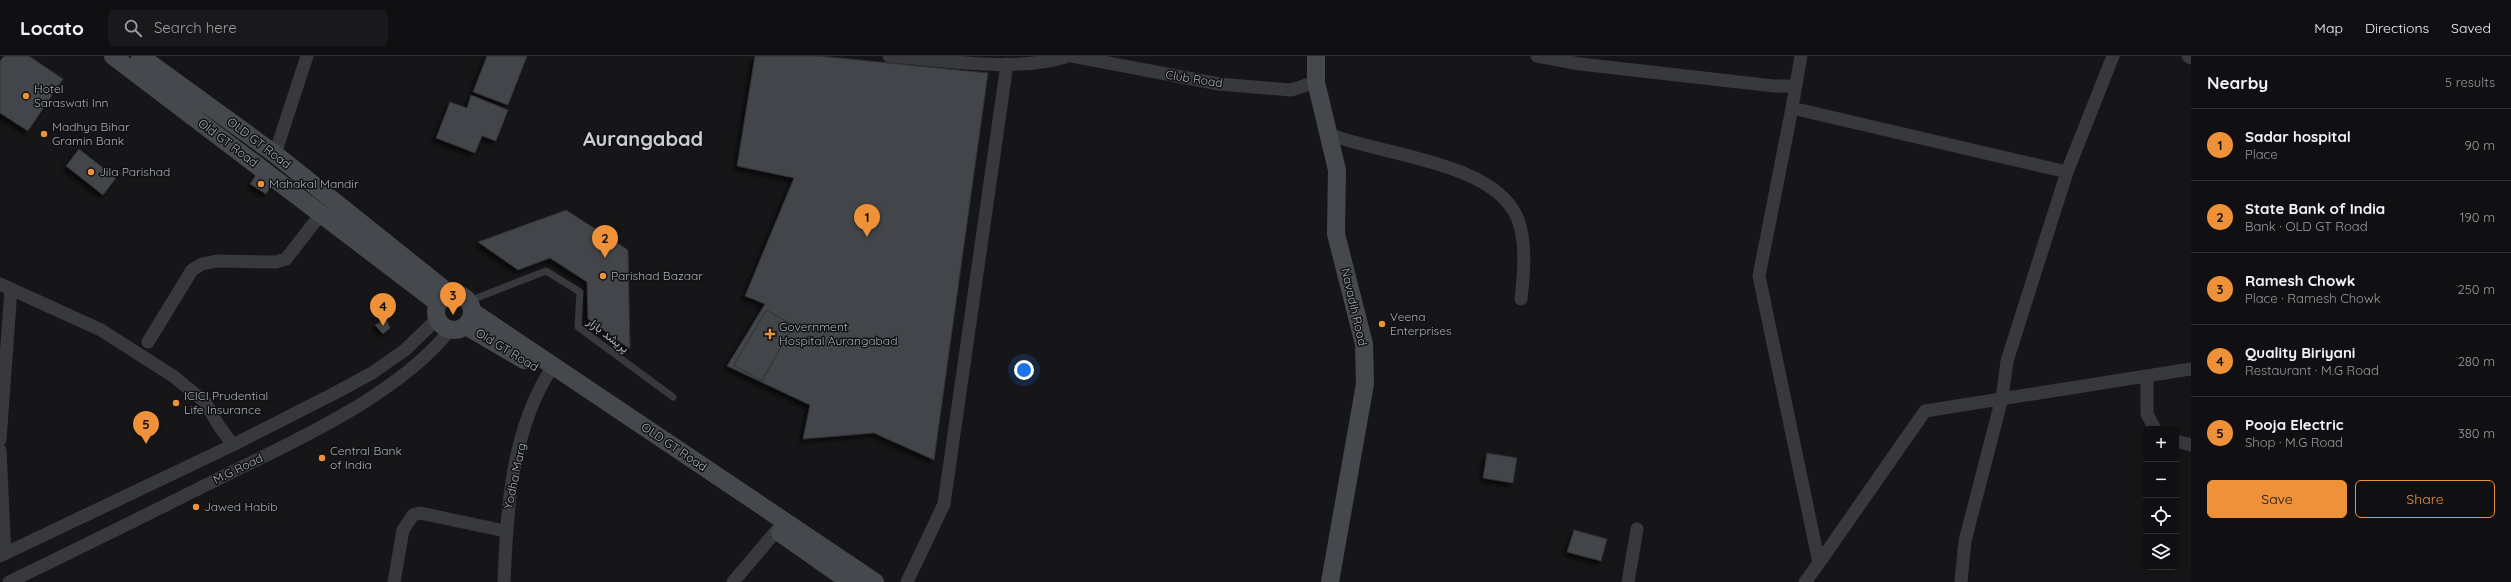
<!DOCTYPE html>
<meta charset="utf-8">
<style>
body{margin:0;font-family:Quicksand,Vazirmatn,sans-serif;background:#19191b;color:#f1f3f6}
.controls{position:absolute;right:12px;bottom:12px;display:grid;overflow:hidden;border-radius:6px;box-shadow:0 2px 10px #0003}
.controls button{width:36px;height:36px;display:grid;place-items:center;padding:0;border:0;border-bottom:1px solid #303032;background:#101012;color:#f1f3f6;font:20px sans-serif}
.you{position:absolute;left:1024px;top:314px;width:14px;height:14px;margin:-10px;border:3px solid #fff;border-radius:50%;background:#1a73e8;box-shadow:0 0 0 6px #1a73e833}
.badge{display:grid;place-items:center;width:26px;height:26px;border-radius:50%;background:#ee9138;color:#111;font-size:13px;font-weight:700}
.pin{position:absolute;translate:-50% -33px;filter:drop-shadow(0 1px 2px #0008)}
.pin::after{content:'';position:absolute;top:21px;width:14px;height:12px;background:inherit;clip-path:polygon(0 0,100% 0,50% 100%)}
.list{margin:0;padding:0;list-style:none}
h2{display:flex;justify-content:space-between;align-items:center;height:52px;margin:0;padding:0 16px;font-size:17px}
h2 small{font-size:13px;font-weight:400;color:#9c9d9f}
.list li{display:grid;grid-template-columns:26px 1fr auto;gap:12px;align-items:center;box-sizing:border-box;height:72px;padding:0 16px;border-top:1px solid #303032}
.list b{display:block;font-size:15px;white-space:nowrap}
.list p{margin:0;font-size:13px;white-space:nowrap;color:#9c9d9f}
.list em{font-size:13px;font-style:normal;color:#9c9d9f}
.actions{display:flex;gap:8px;padding:12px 16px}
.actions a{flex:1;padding:9px 0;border:1px solid #ee9138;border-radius:6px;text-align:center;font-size:14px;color:#ee9138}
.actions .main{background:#ee9138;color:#111}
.icon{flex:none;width:22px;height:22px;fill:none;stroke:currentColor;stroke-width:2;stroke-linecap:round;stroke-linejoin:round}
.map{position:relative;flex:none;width:2191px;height:526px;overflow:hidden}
header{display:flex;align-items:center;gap:24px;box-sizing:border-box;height:56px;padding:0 20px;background:#101012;border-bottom:1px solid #303032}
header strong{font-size:19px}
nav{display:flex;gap:22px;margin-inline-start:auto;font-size:14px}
.search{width:280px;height:36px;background:#19191b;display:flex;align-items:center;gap:10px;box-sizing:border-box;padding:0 14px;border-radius:6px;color:#9c9d9f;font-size:15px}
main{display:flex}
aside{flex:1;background:#101012}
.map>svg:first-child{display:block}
.building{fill:#424548;stroke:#303134;filter:url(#shadow)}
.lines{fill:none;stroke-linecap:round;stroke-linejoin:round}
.service{stroke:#37393d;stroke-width:7}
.minor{stroke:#37393d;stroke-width:13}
.secondary{stroke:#45484d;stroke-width:18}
.poi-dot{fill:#ee9138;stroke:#111113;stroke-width:1.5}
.labels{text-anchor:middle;stroke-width:3;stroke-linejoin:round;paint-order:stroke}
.street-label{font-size:12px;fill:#a8b0b8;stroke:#111113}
.poi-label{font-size:12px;fill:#a8b0b8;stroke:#111113;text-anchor:start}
.town-label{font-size:20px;font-weight:bold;fill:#c9ced4;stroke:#111113}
</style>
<header>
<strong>Locato</strong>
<div class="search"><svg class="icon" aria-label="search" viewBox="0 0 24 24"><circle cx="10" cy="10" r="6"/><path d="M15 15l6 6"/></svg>Search here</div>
<nav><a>Map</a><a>Directions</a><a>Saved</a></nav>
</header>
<main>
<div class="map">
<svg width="2191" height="526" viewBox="0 0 2191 526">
<defs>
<filter id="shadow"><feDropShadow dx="-3.5" dy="3.5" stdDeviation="2" flood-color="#0009"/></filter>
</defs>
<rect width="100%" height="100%" fill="#161618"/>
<path class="building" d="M4,0H29L63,23L28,75L0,57V5Z
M487,0H527L508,49L473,36Z
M755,0H819L988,17L934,404L874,377L803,383L810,349L727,310L765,248L745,240L794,122L737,110Z
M471,39L508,54L496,85L482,80L475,97L436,82L450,46L467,52Z
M79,93L116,122L103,139L66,110Z
M257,117L273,127L266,138L250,128Z
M566,154L628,194L630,293L588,263L587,226L550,202L518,214L478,186Z
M766,254L793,269L762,325L734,309Z
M386,263L390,272L383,278L375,269Z
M1487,397L1517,402L1513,427L1483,422Z
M1574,474L1607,483L1601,505L1567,496Z"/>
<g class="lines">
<path class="service" d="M469,245L546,215L580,236L578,271L673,341"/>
<path class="minor" d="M889,0C942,4 1018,17 1068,0
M1072,0L1219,28L1291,34L1316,26
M1537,0L1580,8L1774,30H1796
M2188,0L2191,2
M1792,52L1801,0
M1329,78C1380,99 1492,105 1517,161C1527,185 1524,218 1521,243
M275,98L307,0
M2067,116L1792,52L1759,220L1819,507L1925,355L2191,313
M0,228L101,274L173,320L205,346L219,370L233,389
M148,286L192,214L202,208L217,205L276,206L286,203L321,158
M2147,320V358L2155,373
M0,384L11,233
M2176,385L2191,389
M0,394L5,498
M0,500L233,389L335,337L372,317L405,294L437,263
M9,526C82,491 154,455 226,419C299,383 399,338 450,274
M394,526L403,474L413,459L420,457L505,475
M504,526C507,453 511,373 553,310
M733,526L777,474
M907,526L944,448L1007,8
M1628,526L1637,473
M1805,526L1819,507
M1961,526L1965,485L2002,342L2007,305L2067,116L2113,0"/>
<path class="secondary" d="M113,0L438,247
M140,0L275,98L450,238
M1316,0V26L1337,114L1336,178L1364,288L1365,328L1330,526
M436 256a18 18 0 1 1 36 0a18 18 0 1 1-36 0Z
M473,256L875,526
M466,270L524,304
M780,477L850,526"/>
</g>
<g class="poi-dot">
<circle cx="26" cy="40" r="4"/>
<circle cx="44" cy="78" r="4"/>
<circle cx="91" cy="116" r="4"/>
<circle cx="261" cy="128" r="4"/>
<circle cx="603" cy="220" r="4"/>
<circle cx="1382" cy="268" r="4"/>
<path d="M768 272h4v4h4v4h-4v4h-4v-4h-4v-4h4z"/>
<circle cx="176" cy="347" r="4"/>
<circle cx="322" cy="402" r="4"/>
<circle cx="196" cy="451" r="4"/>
</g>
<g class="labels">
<g class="street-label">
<text transform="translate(1194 23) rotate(9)" y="4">Club Road</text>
<text transform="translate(228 87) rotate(37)" y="4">Old GT Road</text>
<text transform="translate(259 87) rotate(37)" y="4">OLD GT Road</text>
<text transform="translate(1354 251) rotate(77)" y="4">Navadih Road</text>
<text transform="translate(608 279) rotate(38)" y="4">پریشد بازار</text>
<text transform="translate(507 294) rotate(31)" y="4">Old GT Road</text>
<text transform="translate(674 391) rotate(34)" y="4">OLD GT Road</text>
<text transform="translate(238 413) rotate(-26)" y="4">M.G Road</text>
<text transform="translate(515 420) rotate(-78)" y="4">Yodha Marg</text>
</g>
<g class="poi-label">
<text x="34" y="37">Hotel<tspan x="34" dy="14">Saraswati Inn</tspan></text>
<text x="52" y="75">Madhya Bihar<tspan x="52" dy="14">Gramin Bank</tspan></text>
<text x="99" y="120">Jila Parishad</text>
<text x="269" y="132">Mahakal Mandir</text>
<text x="611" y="224">Parishad Bazaar</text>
<text x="1390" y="265">Veena<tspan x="1390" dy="14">Enterprises</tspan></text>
<text x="779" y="275">Government<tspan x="779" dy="14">Hospital Aurangabad</tspan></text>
<text x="184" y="344">ICICI Prudential<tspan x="184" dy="14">Life Insurance</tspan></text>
<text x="330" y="399">Central Bank<tspan x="330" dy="14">of India</tspan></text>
<text x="204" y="455">Jawed Habib</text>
</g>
<g class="town-label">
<text x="643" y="90">Aurangabad</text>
</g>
</g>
</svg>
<div class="controls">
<button>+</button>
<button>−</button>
<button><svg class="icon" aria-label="locate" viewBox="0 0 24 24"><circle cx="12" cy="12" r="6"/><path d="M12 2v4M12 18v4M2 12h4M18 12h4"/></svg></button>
<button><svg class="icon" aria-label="layers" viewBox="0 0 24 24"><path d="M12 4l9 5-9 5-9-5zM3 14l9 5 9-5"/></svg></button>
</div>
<div class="you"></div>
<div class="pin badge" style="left:867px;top:181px">1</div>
<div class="pin badge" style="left:605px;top:202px">2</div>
<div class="pin badge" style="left:453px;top:259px">3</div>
<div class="pin badge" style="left:383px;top:270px">4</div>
<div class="pin badge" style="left:146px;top:388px">5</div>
</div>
<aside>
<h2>Nearby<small>5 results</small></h2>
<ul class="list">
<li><span class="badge">1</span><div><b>Sadar hospital</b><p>Place</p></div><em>90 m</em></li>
<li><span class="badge">2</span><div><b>State Bank of India</b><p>Bank · OLD GT Road</p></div><em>190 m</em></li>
<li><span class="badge">3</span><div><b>Ramesh Chowk</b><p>Place · Ramesh Chowk</p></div><em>250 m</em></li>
<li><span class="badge">4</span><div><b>Quality Biriyani</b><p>Restaurant · M.G Road</p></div><em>280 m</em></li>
<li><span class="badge">5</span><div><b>Pooja Electric</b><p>Shop · M.G Road</p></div><em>380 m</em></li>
</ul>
<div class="actions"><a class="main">Save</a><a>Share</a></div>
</aside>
</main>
